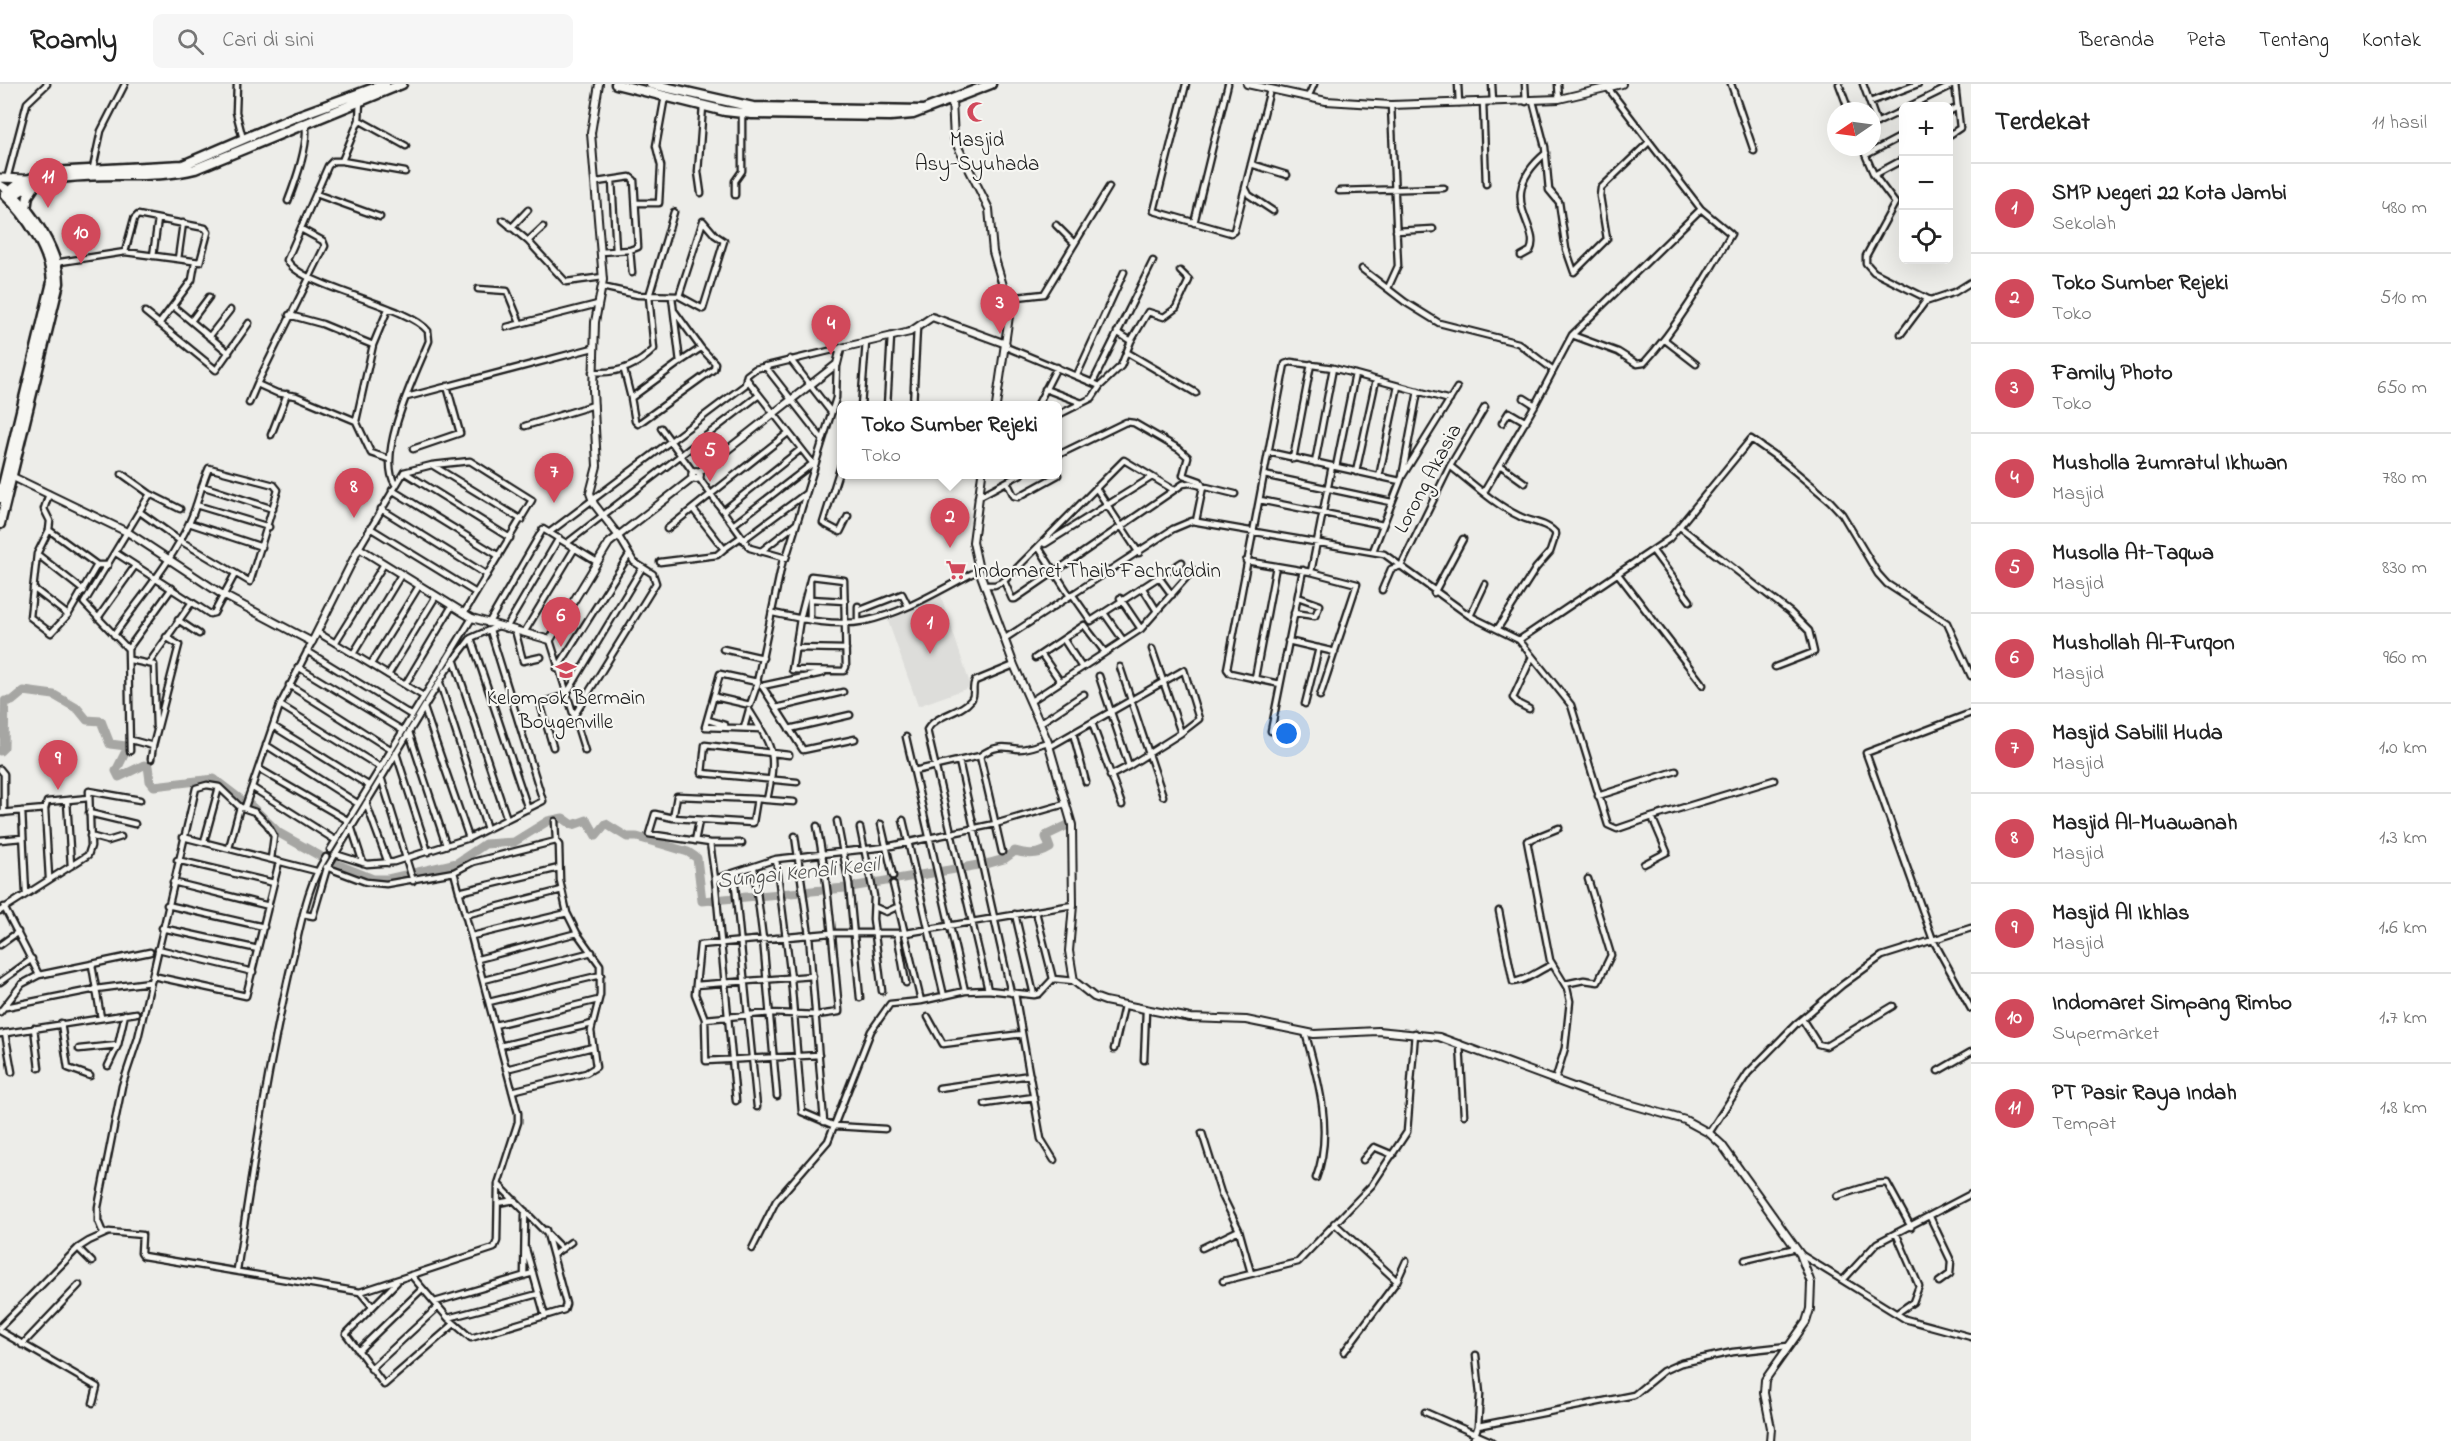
<!DOCTYPE html>
<html lang="id">
<meta charset="utf-8">
<style>
body{margin:0;font-family:"Indie Flower",sans-serif;background:#f6f6f6;color:#222}
.controls{position:absolute;right:18px;top:18px;display:grid;overflow:hidden;border-radius:9px;box-shadow:0 6px 24px #0002}
.controls button{width:54px;height:54px;display:grid;place-items:center;padding:0;border:0;border-bottom:2px solid #e0e0e0;background:#fff;color:#222;font:30px sans-serif}
.compass{position:absolute;left:1827px;top:18px;width:54px;height:54px;border-radius:50%;background:#fff;box-shadow:0 6px 24px #0002;rotate:257deg}
.you{position:absolute;left:1287px;top:650px;width:21px;height:21px;margin:-15px;border:4px solid #fff;border-radius:50%;background:#1a73e8;box-shadow:0 0 0 9px #1a73e833}
.badge{display:grid;place-items:center;width:39px;height:39px;border-radius:50%;background:#d1495b;color:#fff;font-size:20px;font-weight:700}
.pin{position:absolute;translate:-50% -50px;filter:drop-shadow(0 2px 3px #0008)}
.pin::after{content:'';position:absolute;top:32px;width:21px;height:18px;background:inherit;clip-path:polygon(0 0,100% 0,50% 100%)}
.popup{position:absolute;left:837px;top:317px;width:225px;height:78px;box-sizing:border-box;display:grid;place-content:center;border-radius:9px;background:#fff;filter:drop-shadow(0 2px 4px #0005);font-size:20px;white-space:nowrap;color:#767676}
.popup b{font-size:22px;color:#222}
.popup::after{content:'';position:absolute;left:50%;top:100%;margin-left:-12px;border:12px solid transparent;border-top-color:#fff}
.list{margin:0;padding:0;list-style:none}
h2{display:flex;justify-content:space-between;align-items:center;height:78px;margin:0;padding:0 24px;font-size:26px}
h2 small{font-size:20px;font-weight:400;color:#767676}
.list li{display:grid;grid-template-columns:39px 1fr auto;gap:18px;align-items:center;box-sizing:border-box;height:90px;padding:0 24px;border-top:2px solid #e0e0e0}
.list b{display:block;font-size:22px;white-space:nowrap}
.list p{margin:0;font-size:20px;white-space:nowrap;color:#767676}
.list em{font-size:20px;font-style:normal;color:#767676}
.icon{flex:none;width:33px;height:33px;fill:none;stroke:currentColor;stroke-width:2;stroke-linecap:round;stroke-linejoin:round}
.map{position:relative;flex:none;width:1971px;height:1357px;overflow:hidden}
header{display:flex;align-items:center;gap:36px;box-sizing:border-box;height:84px;padding:0 30px;background:#fff;border-bottom:2px solid #e0e0e0}
header strong{font-size:28px}
nav{display:flex;gap:33px;margin-inline-start:auto;font-size:21px}
.search{width:420px;height:54px;background:#f6f6f6;display:flex;align-items:center;gap:15px;box-sizing:border-box;padding:0 21px;border-radius:9px;color:#767676;font-size:22px}
main{display:flex}
aside{flex:1;background:#fff}
.map>svg:first-child{display:block}
.built{fill:#ddddda}
.lines{fill:none;stroke-linecap:round;stroke-linejoin:round}
.river{stroke:#a6a6a3;stroke-width:9}
.street-casing{stroke:#1c1c1c;stroke-width:9}
.secondary-casing{stroke:#1c1c1c;stroke-width:10}
.primary-casing{stroke:#1c1c1c;stroke-width:11}
.highway-casing{stroke:#1c1c1c;stroke-width:13}
.street{stroke:#f6f6f2;stroke-width:4.5}
.secondary{stroke:#f6f6f2;stroke-width:6}
.primary{stroke:#f6f6f2;stroke-width:7}
.highway{stroke:#f6f6f2;stroke-width:8}
.labels{text-anchor:middle;stroke-width:4.5;stroke-linejoin:round;paint-order:stroke}
.poi-label{font-size:21px;fill:#1c1c1c;stroke:#f6f6f2}
.street-label{font-size:21px;fill:#1c1c1c;stroke:#f6f6f2}
.water-label{font-size:22px;font-style:italic;fill:#535352;stroke:#f6f6f2}
</style>
<header>
<strong>Roamly</strong>
<div class="search"><svg class="icon" aria-label="search" viewBox="0 0 24 24"><circle cx="10" cy="10" r="6"/><path d="M15 15l6 6"/></svg>Cari di sini</div>
<nav><a>Beranda</a><a>Peta</a><a>Tentang</a><a>Kontak</a></nav>
</header>
<main>
<div class="map">
<svg width="1971" height="1357" viewBox="0 0 1971 1357">
<rect width="100%" height="100%" fill="#edede9"/>
<filter id="ink" filterUnits="userSpaceOnUse"><feTurbulence type="fractalNoise" baseFrequency=".0167" numOctaves="2"/><feDisplacementMap in="SourceGraphic" scale="12" xChannelSelector="R" yChannelSelector="G"/><feConvolveMatrix kernelMatrix="1 2 1 2 8 2 1 2 1" color-interpolation-filters="sRGB"/></filter>
<g filter="url(#ink)">
<path class="built" d="M940,509L971,603L918,622L888,537Z"/>
<g class="lines">
<path class="river" d="M0,667L4,663L5,617H12L24,607L54,611L78,625L87,636L101,637L110,660L126,662V667L116,687L119,693L144,681L148,682L150,697L154,702L214,695L244,718
M249,720L279,749L320,772
M336,780L373,795H388L457,779L485,760L514,758L548,737L563,734L573,741L587,736L596,752L606,740L627,753H637L665,761L688,768L697,774L702,817L845,804L990,779L1004,775L1015,767C1027,771 1039,771 1050,764L1046,753L1047,751L1068,741"/>
<g class="street-casing">
<path id="street" d="M237,0L236,28L243,55
M1186,0L1154,127L1231,149L1234,147L1270,6
M1458,0L1459,19
M1492,0L1493,18
M1525,0L1526,18
M1558,0L1559,15
M1731,0L1754,67
M1839,0L1849,27
M1863,0L1877,39
M1308,13L1314,0
M360,17L359,36L342,77H333L328,82L287,176C300,203 406,220 428,247L429,257C416,289 376,369 395,400
M1533,17L1545,63L1549,106L1559,118L1566,165L1574,188L1607,155L1600,112L1601,104L1649,58
M1483,18L1486,100
M1870,18L1918,0
M1910,22L1955,0
M1948,28L1958,23
M359,36L406,62
M1872,41L1904,26
M1948,52L1960,44L1955,0
M1862,63L1874,91L1895,119L1866,172V179L1874,188L1930,216
M1866,71L1904,51
M342,77L405,88
M1251,80L1287,91
M93,84L101,47L125,0
M1874,91L1904,75
M7,95L27,19L47,0
M612,97L616,167
M597,98L630,93L634,96L638,163L630,166L601,168
M1246,105L1249,111L1273,127
M1339,107L1444,104
M701,109L698,88L703,22
M316,110L380,133
M735,111V97L742,87V29
M288,117C295,99 310,57 305,39
M636,119H659L661,82L656,62L665,12
M503,136L528,157L566,198L603,193
M1194,139L1228,0
M1056,141L1074,159
M511,144L528,126
M301,145L323,157L325,162L257,300L277,309L296,312L356,337
M1396,147L1433,145
M528,157L543,143
M630,166L632,189
M153,172L158,135
M1521,172L1530,167C1543,143 1492,114 1546,69
M178,175L183,139
M54,179L125,168L200,178L208,148L205,144L138,131L134,135L125,168
M1362,185L1405,218L1439,239L1518,259L1552,285
M602,203L638,211L679,212L703,225L724,157L715,151L703,137L679,212
M1388,204L1398,182L1391,21
M478,205L507,207L520,239
M1008,214L1044,210L1109,103
M173,222L229,269
M388,225L373,261L356,337L371,369L389,375
M145,228L216,286L249,239
M675,228L701,264L680,278
M289,231L322,240L373,261
M191,237L209,213
M159,240L192,196L195,179
M507,243L598,220
M1117,248L1131,257
M1901,250L1925,218L1955,208L1971,198
M1572,251L1618,268L1637,280L1644,279C1679,241 1705,195 1731,150L1701,125L1608,4
M209,253L230,226
M1665,256L1696,280
M1006,263L1100,302L1092,314L1058,331
M1128,269L1196,309
M790,275L831,328
M765,282L822,355
M624,286L631,314L680,278L672,213
M592,288C617,290 637,283 654,265L649,212L674,128
M1077,291L1124,188
M746,294L814,381
M1093,298L1153,177
M1100,302L1121,282L1131,257L1148,228L1164,233L1176,224L1189,196L1180,187
M1045,305L1082,319
M407,313L593,264
M631,314L635,337L638,340L714,285L715,279L701,264
M1524,314L1535,321
M249,319L257,300
M861,322L866,258
M887,322L891,252
M913,322L917,244
M1037,322L1057,283
M1502,339L1509,328L1526,338
M525,342L594,321
M661,344L693,388
M271,351L287,310
M413,365L460,349L447,302
M1268,368L1400,397
M1058,371L1126,338L1134,339L1179,365L1188,373L1183,391L1200,397L1203,403L1196,437
M1293,375L1311,280
M842,378L823,439L840,448L848,432
M1315,379L1333,284
M432,381L522,436
M1500,381L1525,399
M1450,382C1472,399 1494,420 1519,432C1530,438 1549,439 1556,450L1550,468L1536,484L1498,544
M1336,383L1355,290
M404,388L510,454
M1356,388L1376,296
M122,390L150,410L180,425
M1264,391L1391,418
M1403,391L1457,304
M1379,393L1398,302
M699,394L750,464L786,474L836,314L837,280
M1007,398L1014,412L1018,413L1058,391
M202,402L273,425
M1096,404L1139,469
M392,406L499,472
M1484,408L1535,321L1572,251L1701,125
M49,410L44,425L50,437L49,446
M978,413L1021,390
M1260,416L1383,441
M196,421L269,443
M381,425L487,491
M693,425L724,465L741,453
M723,427L801,365
M189,439L262,463
M733,441L812,380
M1680,443L1790,528L1809,547L1814,568L1775,583
M370,444L476,509
M667,445L788,349
M550,448L745,301L747,291L755,285L841,264
M743,456L805,410
M567,459L759,311
M1045,460L1152,393
M359,464L404,388L432,381L470,377L532,416L464,529
M1039,464L1070,512
M1373,467L1402,393L1418,307
M1653,467L1690,517
M760,468L796,440
M116,469L210,530L214,529L235,490
M37,470L84,507
M1246,477L1311,488L1357,500L1320,612
M660,478L717,471L724,465
M97,481L68,531L51,549L30,533L37,470L49,446L97,481H108
M1311,488L1332,382
M1618,490L1703,601
M811,492L844,496L846,583L844,587L792,586L800,535Z
M1158,492L1172,511
M1004,497L1012,515H1015L1183,400L1190,399L1235,410
M985,501H995L1004,497L1124,376L1174,406
M1142,503L1157,527
M33,504L68,531
M1382,506L1391,485L1401,482L1450,382L1485,323
M1434,509L1463,455
M1072,510L1091,537L1182,478
M1120,514L1141,545
M810,515L845,517
M858,527L902,510L908,522
M773,529C801,535 836,543 865,537C905,529 943,504 979,486
M1104,529L1123,556
M1294,529L1315,532L1320,521L1298,513
M1470,532L1485,500
M98,534L135,482
M178,536L199,550
M810,536V497
M858,537V522
M488,540L543,445L597,478
M506,544L559,454
M515,546L523,577L541,573
M525,547L575,464
M317,548L423,612
M114,551C139,515 172,478 190,437C198,420 201,401 209,384L274,401L278,406L250,498L179,456L140,428
M471,554L528,725
M1004,555L1173,445L1192,437L1384,470L1470,532L1519,556L1571,621L1608,741L1617,745L1652,733L1667,768L1644,780
M550,556L585,667
M1064,556L1081,582
M1519,556L1669,455L1751,355L1785,379L1830,417L1842,430L1878,490L1887,500L1947,539L1971,592
M1288,557L1335,568
M335,559L384,480
M795,564L846,565
M128,565L172,504
M723,565L763,574
M307,567L411,631
M353,570L401,491
M1042,571L1060,597
M1035,574L1084,541L1104,567
M454,575L507,735
M130,576L154,581L156,643
M149,579L192,518
M371,580L419,502
M298,583L402,646
M1120,583L1163,712
M557,585L629,471
M823,589L762,602L803,666L855,655
M388,591L436,512
M1099,592L1129,682L1110,692
M1255,594L1276,482
M440,599L487,745
M1280,600L1230,589L1227,585L1285,280L1291,278L1333,284L1450,316
M289,601L390,665
M405,601L452,522
M715,613L750,621L758,598
M1031,617L1141,545L1193,486
M1305,620L1319,564
M280,621L380,683
M424,624L469,754
M776,624L843,608
M1529,625L1519,620L1513,614L1532,573
M749,626C774,666 777,668 767,716L757,715L677,712L673,734L753,739L757,715
M1971,629L1866,669L1933,856L1971,925
M574,632L656,499L653,490L634,478L618,451
M708,636L725,641
M1040,639L1084,610
M1092,639L1122,721
M273,642L368,701
M744,644L749,626
M760,645L705,643L720,590L757,598L783,475
M789,645L850,631
M1271,647L1303,486
M409,648L446,761
M1073,649L1086,698
M906,653L965,907
M131,656L153,662L179,561L166,553
M266,661L357,719
M553,663L540,619L566,611L642,484
M1049,663L1184,586L1199,635L1181,649
M130,667L128,565L84,519L150,410
M396,669L428,768
M789,671L705,661L702,689L797,698
M980,672L1002,768
M151,675L153,662
M959,677L1011,909
M1129,682L1181,649L1152,565
M0,685L4,690V729
M259,685L347,736
M914,687L980,672C993,662 1003,662 1018,665C1026,666 1040,660 1048,658
M381,693L413,797
M253,704L335,756
M1598,712L1676,687
M767,716L794,718
M67,717L71,782
M366,719L388,779
M245,723L280,621L312,558
M45,725L49,794
M22,727L26,810
M0,729L45,725L47,718L89,714
M89,729L135,740
M1652,733L1774,696
M673,734L655,730L649,750L710,759L715,795
M903,736L944,912
M837,737L849,800L860,914
M881,740L893,792
M351,742L363,779
M817,742C829,802 833,865 839,926V928L817,931L771,929L705,935L695,910L700,861L831,849H906L1073,821
M860,744L874,812L873,835L882,907
M90,752L108,757L121,753
M795,752L809,851L824,1038
M183,753L316,787
M0,756L22,754
M695,757L699,737
M204,758L219,703
M710,759H742
M229,764L240,723
M330,766L472,534
M335,770L367,780L394,778L469,754L543,717L490,546
M776,775L791,894L802,1028L835,1042L885,1045
M177,776L274,799
M326,783L366,798L386,800L454,788L473,778L556,757
M754,784L763,855L777,1012
M734,791L757,1023
M173,798L269,822
M893,800L921,917
M459,808L559,784
M167,821L264,843
M4,823L39,891
M875,823L886,828L899,822
M0,827L88,771L91,762L89,707L140,716
M1499,827L1513,898C1527,897 1538,886 1552,881
M1036,828L1053,895
M303,830L313,832L327,784L446,587L471,554L498,542
M1015,830L1034,911
M465,831L562,806
M162,844L258,865
M897,849L906,899
M472,852L567,829
M0,861L18,848
M158,865L253,888
M478,875L577,849
M92,881L101,934
M153,892L246,912L279,778
M484,896L592,868
M0,898L32,875
M1565,900L1584,896L1598,898L1611,871L1588,795
M696,901L813,892
M988,906L927,646C936,630 960,630 971,616C976,610 971,604 975,597L1014,581
M1015,910L1041,1055L1054,1076
M489,918L601,891
M6,923L96,905L150,898
M0,928L22,900L39,891L150,868
M928,933L943,960L1022,950
M705,935L706,977L819,971
M1802,935L1842,901L1882,872L1971,844
M61,939L68,984L90,992
M495,941L598,916
M34,944L39,984
M1305,948C1318,994 1334,1048 1316,1094
M5,949L12,988
M0,950L136,929
M1460,960L1464,1031
M500,962L592,940
M79,965L118,961
M1114,965L1124,922
M1144,976L1146,926
M108,982L118,961L125,930
M506,985L593,963
M1938,987L1971,968
M1555,997L1565,964L1570,917L1567,904L1550,876L1527,757L1559,744
M939,1004L1030,991
M512,1007L586,989L596,983L591,947L600,911V881L577,849L567,829L560,797L559,761L556,757L555,737
M736,1017L715,795L776,775L886,763L995,740L1065,720
M985,1020L1034,1013
M1202,1049L1221,1109L1239,1146L1251,1189
M1709,1049L1748,989L1796,940L1802,935L1818,960L1826,962L1893,922
M1363,1076L1374,1063L1393,1071
M498,1100L562,1165
M1837,1112L1875,1100L1887,1099L1911,1143
M498,1119L515,1116
M1930,1133L1951,1177L1950,1190L1939,1198
M1334,1139L1397,1197
M103,1149L98,1137V1123L122,1002L138,954L196,704L207,701L219,703L240,723L255,728L267,740L274,752L271,775
M1896,1149L1919,1202L1913,1218L1897,1229
M78,1164L92,1178
M1202,1164L1239,1146
M526,1165L545,1232
M752,1165L776,1117L828,1057L871,947L890,920L921,917L965,907L988,906L1034,911L1039,910L1053,895L1074,897
M1800,1170L1905,1235L1971,1253
M553,1171L571,1158
M1745,1176L1796,1164
M237,1186C253,1083 268,979 292,877C301,842 306,803 326,773
M411,1191L448,1234L471,1254L564,1226L566,1220L546,1146
M524,1192L525,1127
M1844,1195L1877,1159L1971,1110
M1223,1197L1298,1178L1372,1101L1407,1048L1415,949
M397,1198L346,1250L384,1301L454,1240
M360,1208L372,1222
M435,1218L533,1189
M448,1234L538,1210
M0,1243L78,1164L89,1157L109,1148L142,1151L141,1169L143,1172L360,1208L494,1164L497,1157L498,1100L518,1038V1029L454,788
M0,1247L97,1303L93,1319
M22,1261L79,1201
M358,1267L422,1205
M1344,1268L1397,1197L1406,1177
M1476,1271L1480,1310L1478,1342
M371,1285L438,1223
M1425,1328L1491,1357
M1473,1357L1478,1342L1634,1311L1663,1287L1681,1279L1733,1268L1788,1262"/>
</g>
<g class="secondary-casing">
<path id="secondary" d="M599,0L591,49L603,196L595,238L593,306L597,382L590,409L594,420L618,451
M1247,0L1326,17L1391,21L1559,15L1622,0
M952,16L954,55L989,125L993,168L1010,225L996,322
M692 391a4 4 0 1 1 8 0a4 4 0 1 1-8 0Z
M699,388L837,280L841,264L910,248L932,233L1006,260
M982,390L973,458L979,486L1014,581L1048,658L1072,741L1073,821L1069,867L1074,897L1094,913L1105,917L1190,934L1246,936L1314,950L1378,947L1439,953L1587,1008L1685,1036L1709,1049L1722,1061L1800,1170L1811,1199L1810,1225L1806,1238L1765,1296L1764,1309L1771,1344L1770,1357
M13,393L129,449L223,511L312,558L359,464L472,534L550,556L609,459L693,394"/>
</g>
<g class="primary-casing">
<path id="primary" d="M0,94L27,95
M0,101L10,107"/>
</g>
<g class="highway-casing">
<path id="highway" d="M616,0L725,27L752,30L890,32L913,30L991,0
M651,0L753,23L923,26
M10,115C49,77 141,100 195,85L402,0
M26,125L28,112L36,100
M0,414L52,198C51,169 27,131 5,111L21,98L51,88L183,81L297,32L385,0
M0,440L59,199C59,167 32,128 10,108"/>
</g>
<use href="#street" class="street"/>
<use href="#secondary" class="secondary"/>
<use href="#primary" class="primary"/>
<use href="#highway" class="highway"/>
</g>
</g>
<defs>
<g id="mosque-bare" transform="scale(1.62)"><path d="M3.5-4.9A6 6 0 1 0 3.5 4.9A5 5 0 1 1 3.5-4.9Z" fill="#d1495b" stroke="#f6f6f2" stroke-width="2.5" paint-order="stroke"/></g>
<g id="supermarket-bare" transform="scale(1.62)"><path d="M-6-5.5h2.5l.6 2H6L4.5 2H-2.5L-4.4-4H-6ZM-1.5 3.2a1.3 1.3 0 1 0 .1 0ZM3 3.2a1.3 1.3 0 1 0 .1 0Z" fill="#d1495b" stroke="#f6f6f2" stroke-width="2.5" paint-order="stroke"/></g>
<g id="school-bare" transform="scale(1.62)"><path d="M0-5L7-2L0 1L-7-2ZM-4 1L0 2.5L4 1V4Q0 6-4 4Z" fill="#d1495b" stroke="#f6f6f2" stroke-width="2.5" paint-order="stroke"/></g>
</defs>
<g fill-rule="evenodd">
<use href="#mosque-bare" x="977" y="28"/>
<use href="#supermarket-bare" x="956" y="486"/>
<use href="#school-bare" x="566" y="586"/>
</g>
<g class="labels">
<g class="poi-label">
<text x="977" y="62">Masjid<tspan x="977" dy="24">Asy-Syuhada</tspan></text>
<text x="973" y="493" text-anchor="start">Indomaret Thaib Fachruddin</text>
<text x="566" y="620">Kelompok Bermain<tspan x="566" dy="24">Bougenville</tspan></text>
</g>
<g class="street-label">
<text transform="translate(1427 394) rotate(-62)" y="7">Lorong Akasia</text>
</g>
<g class="water-label">
<text transform="translate(798 787) rotate(-6)" y="8">Sungai Kenali Kecil</text>
</g>
</g>
</svg>
<div class="controls">
<button>+</button>
<button>−</button>
<button><svg class="icon" aria-label="locate" viewBox="0 0 24 24"><circle cx="12" cy="12" r="6"/><path d="M12 2v4M12 18v4M2 12h4M18 12h4"/></svg></button>
</div>
<svg class="compass" viewBox="-18 -18 36 36"><path d="M0-13l5 13h-10z" fill="#e53935"/><path d="M0 13l5-13h-10z" fill="#767676"/></svg>
<div class="you"></div>
<div class="pin badge" style="left:930px;top:570px">1</div>
<div class="pin badge" style="left:950px;top:464px">2</div>
<div class="popup"><b>Toko Sumber Rejeki</b>Toko</div>
<div class="pin badge" style="left:1000px;top:250px">3</div>
<div class="pin badge" style="left:831px;top:271px">4</div>
<div class="pin badge" style="left:710px;top:398px">5</div>
<div class="pin badge" style="left:561px;top:563px">6</div>
<div class="pin badge" style="left:554px;top:419px">7</div>
<div class="pin badge" style="left:354px;top:434px">8</div>
<div class="pin badge" style="left:58px;top:706px">9</div>
<div class="pin badge" style="left:81px;top:180px">10</div>
<div class="pin badge" style="left:48px;top:124px">11</div>
</div>
<aside>
<h2>Terdekat<small>11 hasil</small></h2>
<ul class="list">
<li><span class="badge">1</span><div><b>SMP Negeri 22 Kota Jambi</b><p>Sekolah</p></div><em>480 m</em></li>
<li><span class="badge">2</span><div><b>Toko Sumber Rejeki</b><p>Toko</p></div><em>510 m</em></li>
<li><span class="badge">3</span><div><b>Family Photo</b><p>Toko</p></div><em>650 m</em></li>
<li><span class="badge">4</span><div><b>Musholla Zumratul Ikhwan</b><p>Masjid</p></div><em>780 m</em></li>
<li><span class="badge">5</span><div><b>Musolla At-Taqwa</b><p>Masjid</p></div><em>830 m</em></li>
<li><span class="badge">6</span><div><b>Mushollah Al-Furqon</b><p>Masjid</p></div><em>960 m</em></li>
<li><span class="badge">7</span><div><b>Masjid Sabilil Huda</b><p>Masjid</p></div><em>1.0 km</em></li>
<li><span class="badge">8</span><div><b>Masjid Al-Muawanah</b><p>Masjid</p></div><em>1.3 km</em></li>
<li><span class="badge">9</span><div><b>Masjid Al Ikhlas</b><p>Masjid</p></div><em>1.6 km</em></li>
<li><span class="badge">10</span><div><b>Indomaret Simpang Rimbo</b><p>Supermarket</p></div><em>1.7 km</em></li>
<li><span class="badge">11</span><div><b>PT Pasir Raya Indah</b><p>Tempat</p></div><em>1.8 km</em></li>
</ul>
</aside>
</main>
